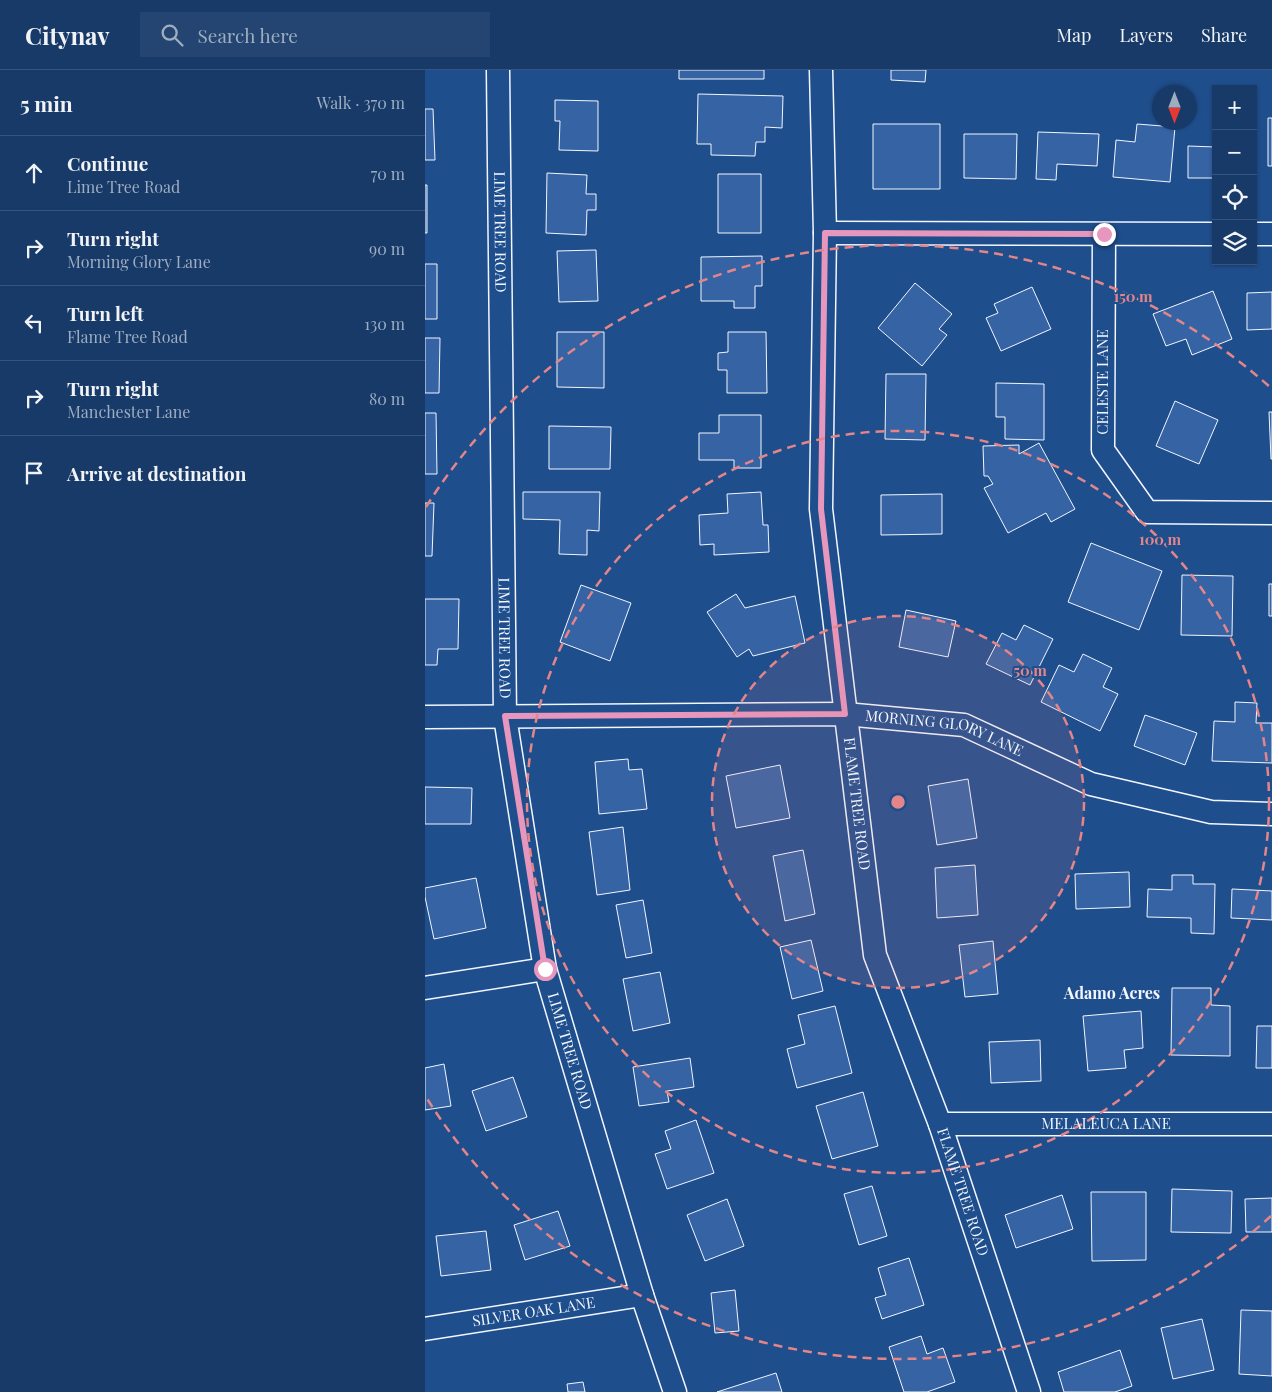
<!DOCTYPE html>
<meta charset="utf-8">
<style>
body{margin:0;font-family:"Playfair Display",serif;background:#244571;color:#f1f3f6}
.controls{position:absolute;right:15px;top:15px;display:grid;overflow:hidden;border-radius:0px;box-shadow:0 1px 4px #0004}
.controls button{width:45px;height:45px;display:grid;place-items:center;padding:0;border:0;border-bottom:1px solid #36547d;background:#173a69;color:#f1f3f6;font:25px sans-serif}
.compass{position:absolute;left:727px;top:15px;width:45px;height:45px;border-radius:50%;background:#173a69;box-shadow:0 1px 4px #0004;rotate:180deg}
.stop{position:absolute;width:15px;height:15px;margin:-11px;border:4px solid #e797bd;border-radius:50%;background:#fff}
.stop.end{background:#e797bd;border-color:#fff;box-shadow:0 1px 5px #0008}
.list{margin:0;padding:0;list-style:none}
h2{display:flex;justify-content:space-between;align-items:center;height:65px;margin:0;padding:0 20px;font-size:21px}
h2 small{font-size:16px;font-weight:400;color:#9eadc0}
.list li{display:grid;grid-template-columns:32px 1fr auto;gap:15px;align-items:center;box-sizing:border-box;height:75px;padding:0 20px;border-top:1px solid #36547d}
.list b{display:block;font-size:19px;white-space:nowrap}
.list p{margin:0;font-size:16px;white-space:nowrap;color:#9eadc0}
.list em{font-size:16px;font-style:normal;color:#9eadc0}
.icon{flex:none;width:28px;height:28px;fill:none;stroke:currentColor;stroke-width:2;stroke-linecap:round;stroke-linejoin:round}
.map{position:relative;flex:none;width:847px;height:1322px;overflow:hidden}
header{display:flex;align-items:center;gap:30px;box-sizing:border-box;height:70px;padding:0 25px;background:#173a69;border-bottom:1px solid #36547d}
header strong{font-size:24px}
nav{display:flex;gap:28px;margin-inline-start:auto;font-size:18px}
.search{width:350px;height:45px;background:#244571;display:flex;align-items:center;gap:12px;box-sizing:border-box;padding:0 18px;border-radius:0px;color:#9eadc0;font-size:19px}
main{display:flex}
aside{flex:1;background:#173a69}
.map>svg:first-child{display:block}
.building{fill:#3563a3;stroke:#f2f6ff}
.lines{fill:none;stroke-linecap:round;stroke-linejoin:round}
.street-casing{stroke:#f2f6ff;stroke-width:25}
.street{stroke:#1f4e8c;stroke-width:22}
.route{stroke:#e797bd;stroke-width:6}
.ring{fill:none;stroke:#e38589;stroke-width:2.5;stroke-dasharray:9 6}
.labels{text-anchor:middle;stroke-width:4;stroke-linejoin:round;paint-order:stroke}
.street-label{font-size:15px;fill:#f2f6ff;stroke:#1f4e8c}
.neighbourhood-label{font-size:16px;font-weight:bold;fill:#f2f6ff;stroke:#1f4e8c}
.centre{fill:#e38589;stroke:#1f4e8c;stroke-width:2.5}
.ring-label{font-size:15px;text-anchor:middle;font-weight:bold;fill:#e38589;stroke:#1f4e8c;stroke-width:4;stroke-linejoin:round;paint-order:stroke}
</style>
<header>
<strong>Citynav</strong>
<div class="search"><svg class="icon" aria-label="search" viewBox="0 0 24 24"><circle cx="10" cy="10" r="6"/><path d="M15 15l6 6"/></svg>Search here</div>
<nav><a>Map</a><a>Layers</a><a>Share</a></nav>
</header>
<main>
<aside>
<h2>5 min<small>Walk · 370 m</small></h2>
<ul class="list">
<li><svg class="icon" aria-label="ahead" viewBox="0 0 24 24"><path d="M12 20V5M6 11l6-6 6 6"/></svg><div><b>Continue</b><p>Lime Tree Road</p></div><em>70 m</em></li>
<li><svg class="icon" aria-label="right" viewBox="0 0 24 24"><path d="M7 20v-9h11M14 6l5 5-5 5"/></svg><div><b>Turn right</b><p>Morning Glory Lane</p></div><em>90 m</em></li>
<li><svg class="icon" aria-label="left" viewBox="0 0 24 24"><path d="M17 20v-9H6M10 6l-5 5 5 5"/></svg><div><b>Turn left</b><p>Flame Tree Road</p></div><em>130 m</em></li>
<li><svg class="icon" aria-label="right" viewBox="0 0 24 24"><path d="M7 20v-9h11M14 6l5 5-5 5"/></svg><div><b>Turn right</b><p>Manchester Lane</p></div><em>80 m</em></li>
<li><svg class="icon" aria-label="arrive" viewBox="0 0 24 24"><path d="M6 21V4h12l-3 4 3 4H6"/></svg><div><b>Arrive at destination</b></div></li>
</ul>
</aside>
<div class="map">
<svg width="847" height="1322" viewBox="0 0 847 1322">
<rect width="100%" height="100%" fill="#1f4e8c"/>
<path class="building" d="M254,0H339V9H254Z
M466,0H501L500,12L466,10Z
M273,24L358,26L357,58L340,57V72H331L330,86L286,85V74H272Z
M130,30L173,31V81L134,80L135,51H130Z
M0,39H8L10,90H0Z
M843,48H847V96H843Z
M448,54H515V119H448Z
M712,54L750,57L745,112L688,107L691,70L710,72Z
M613,62L674,64L672,96L632,94L631,110L611,109Z
M539,64H592L591,109L539,108Z
M763,76L791,77V108H763Z
M122,103L162,105L161,124H171V140H162L161,165L121,163Z
M293,104H336V163H293Z
M0,115H2V163H0Z
M171,180L173,231L134,232L132,181Z
M337,186V216H330V238H309V231H276V187Z
M0,194H12V249H0Z
M490,213L527,244L514,259L522,265L497,296L453,258Z
M607,217L626,259L576,281L561,248L573,243L569,234Z
M788,221L807,269L767,285L761,269L741,276L728,244Z
M847,222V259L822,260V223Z
M132,262H179V318L132,317Z
M303,262H341L342,323H302V300H293V283L303,282Z
M0,268H15L14,323H0Z
M461,304H501L500,370L460,369Z
M571,313L619,314V370L580,369V347H571Z
M750,331L793,350L774,394L731,376Z
M844,342H847V389H846Z
M0,343H11L12,404H0Z
M294,345H336V398H309V390H274V363H294Z
M124,356L186,357L185,399H124Z
M614,373L650,439L626,452L621,443L583,463L559,418L568,414L563,406H559L558,376L594,375V384Z
M98,422H175L174,461L162,460V485L134,484L135,450L98,449Z
M336,422L338,455H343L344,482L289,485V474L275,475L274,445L303,443L302,424Z
M517,424V464L456,465V425Z
M0,433H9L7,486H0Z
M666,473L737,501L714,560L643,532Z
M757,505L808,506L807,566L756,565Z
M844,514H847V546H844Z
M156,515L206,533L185,591L135,572Z
M311,524L320,538L370,526L380,573L328,586L324,579L312,587L282,542Z
M0,529H34L33,579H13L12,595H0Z
M481,540L531,551L523,587L474,577Z
M599,555L628,569L605,615L561,594L577,563L591,570Z
M658,584L687,598L678,617L693,624L675,661L616,632L634,595L649,602Z
M810,632L832,633L831,653H847V693L787,691L789,651L810,652Z
M720,645L772,663L760,695L709,676Z
M203,689L204,700L217,699L222,739L174,744L170,692Z
M355,695L365,748L311,758L301,706Z
M543,709L552,768L512,775L503,716Z
M0,717L47,718L46,754H0Z
M198,757L205,820L172,825L164,762Z
M378,780L390,844L360,851L348,786Z
M550,795L553,845L512,848L510,798Z
M704,802L705,837L651,839L650,804Z
M747,805H768V814H790L789,864L766,863V848L722,847L723,819L747,820Z
M51,808L61,858L9,869L0,827V818Z
M807,819L847,821V850L806,848Z
M218,830L227,883L201,888L191,835Z
M386,870L398,921L367,929L355,877Z
M568,871L573,924L540,927L534,875Z
M235,902L245,953L208,961L198,909Z
M747,918H786V935L805,936V986L746,985Z
M410,936L427,1003L372,1018L362,979L380,974L373,945Z
M716,941L718,978L699,980L701,998L663,1001L658,946Z
M832,956H847V998H831Z
M615,970L616,1011L566,1013L564,972Z
M265,988L269,1017L242,1021L244,1032L214,1036L208,997Z
M19,994L26,1036L0,1040V998Z
M88,1007L102,1047L61,1061L47,1021Z
M438,1022L453,1076L407,1089L391,1036Z
M271,1050L289,1103L242,1119L230,1084L246,1079L240,1061Z
M447,1116L462,1166L434,1175L419,1124Z
M747,1119L807,1121L806,1163L746,1162Z
M666,1122H721V1190L667,1191Z
M637,1125L648,1159L591,1178L580,1145Z
M847,1128V1162H821L820,1129Z
M302,1129L319,1176L280,1191L262,1145Z
M133,1141L145,1176L100,1190L89,1155Z
M61,1161L66,1200L16,1206L11,1166Z
M484,1188L499,1235L457,1249L450,1228L461,1225L453,1198Z
M310,1220L314,1261L290,1263L286,1223Z
M816,1240L847,1241V1306L814,1304Z
M777,1249L789,1300L748,1309L736,1258Z
M496,1266L502,1284L518,1278L530,1312L502,1322H479L464,1277Z
M695,1280L707,1316L690,1322H639L633,1302Z
M351,1303L357,1322H292Z
M158,1312L160,1322H143L142,1314Z"/>
<g class="lines">
<g class="street-casing">
<g id="street">
<path id="s1" d="M73,0L80,647L120,899L217,1225L250,1322"/>
<path id="s2" d="M396,0L400,163L396,439L450,885L515,1054L604,1322"/>
<path d="M400,163L791,164"/>
<path d="M679,164L678,380L722,442L847,443"/>
<path d="M828,164H847"/>
<path id="s3" d="M0,647L420,644L539,655L666,714L786,742L847,744"/>
<path d="M0,918L120,899"/>
<path id="s4" d="M515,1054H847"/>
<path id="s5" d="M0,1259L217,1225"/>
</g>
</g>
<use href="#street" class="street"/>
</g>
<g class="lines">
<path class="route" d="M120,899L80,646L420,644L396,439L400,163L679,164"/>
</g>
<circle cx="473" cy="732" r="186" fill="#e38589" fill-opacity=".12"/>
<g class="ring">
<circle cx="473" cy="732" r="186"/>
<circle cx="473" cy="732" r="371"/>
<path d="M846 1146A557 557 0 0 1 1 1027M1 437A557 557 0 0 1 846 318"/>
</g>
<g class="labels">
<g class="street-label">
<text dy="5" stroke="none"><textPath href="#s1" startOffset="162">LIME TREE ROAD</textPath></text>
<text transform="translate(678 312) rotate(-90)" y="5">CELESTE LANE</text>
<text dy="5" stroke="none"><textPath href="#s1" startOffset="568">LIME TREE ROAD</textPath></text>
<text dy="5" stroke="none"><textPath href="#s3" startOffset="522">MORNING GLORY LANE</textPath></text>
<text dy="5" stroke="none"><textPath href="#s2" startOffset="736">FLAME TREE ROAD</textPath></text>
<text dy="5" stroke="none"><textPath href="#s1" startOffset="988">LIME TREE ROAD</textPath></text>
<text dy="5" stroke="none"><textPath href="#s4" startOffset="166">MELALEUCA LANE</textPath></text>
<text dy="5" stroke="none"><textPath href="#s2" startOffset="1141">FLAME TREE ROAD</textPath></text>
<text dy="5" stroke="none"><textPath href="#s5" startOffset="110">SILVER OAK LANE</textPath></text>
</g>
<g class="neighbourhood-label">
<text x="687" y="929">Adamo Acres</text>
</g>
</g>
<circle cx="473" cy="732" r="8" class="centre"/>
<g class="ring-label">
<text x="708" y="232">150 m</text>
<text x="735" y="475">100 m</text>
<text x="605" y="606">50 m</text>
</g>
</svg>
<div class="controls">
<button>+</button>
<button>−</button>
<button><svg class="icon" aria-label="locate" viewBox="0 0 24 24"><circle cx="12" cy="12" r="6"/><path d="M12 2v4M12 18v4M2 12h4M18 12h4"/></svg></button>
<button><svg class="icon" aria-label="layers" viewBox="0 0 24 24"><path d="M12 4l9 5-9 5-9-5zM3 14l9 5 9-5"/></svg></button>
</div>
<svg class="compass" viewBox="-18 -18 36 36"><path d="M0-13l5 13h-10z" fill="#e53935"/><path d="M0 13l5-13h-10z" fill="#9eadc0"/></svg>
<div class="stop" style="left:120px;top:899px"></div>
<div class="stop end" style="left:679px;top:164px"></div>
</div>
</main>
